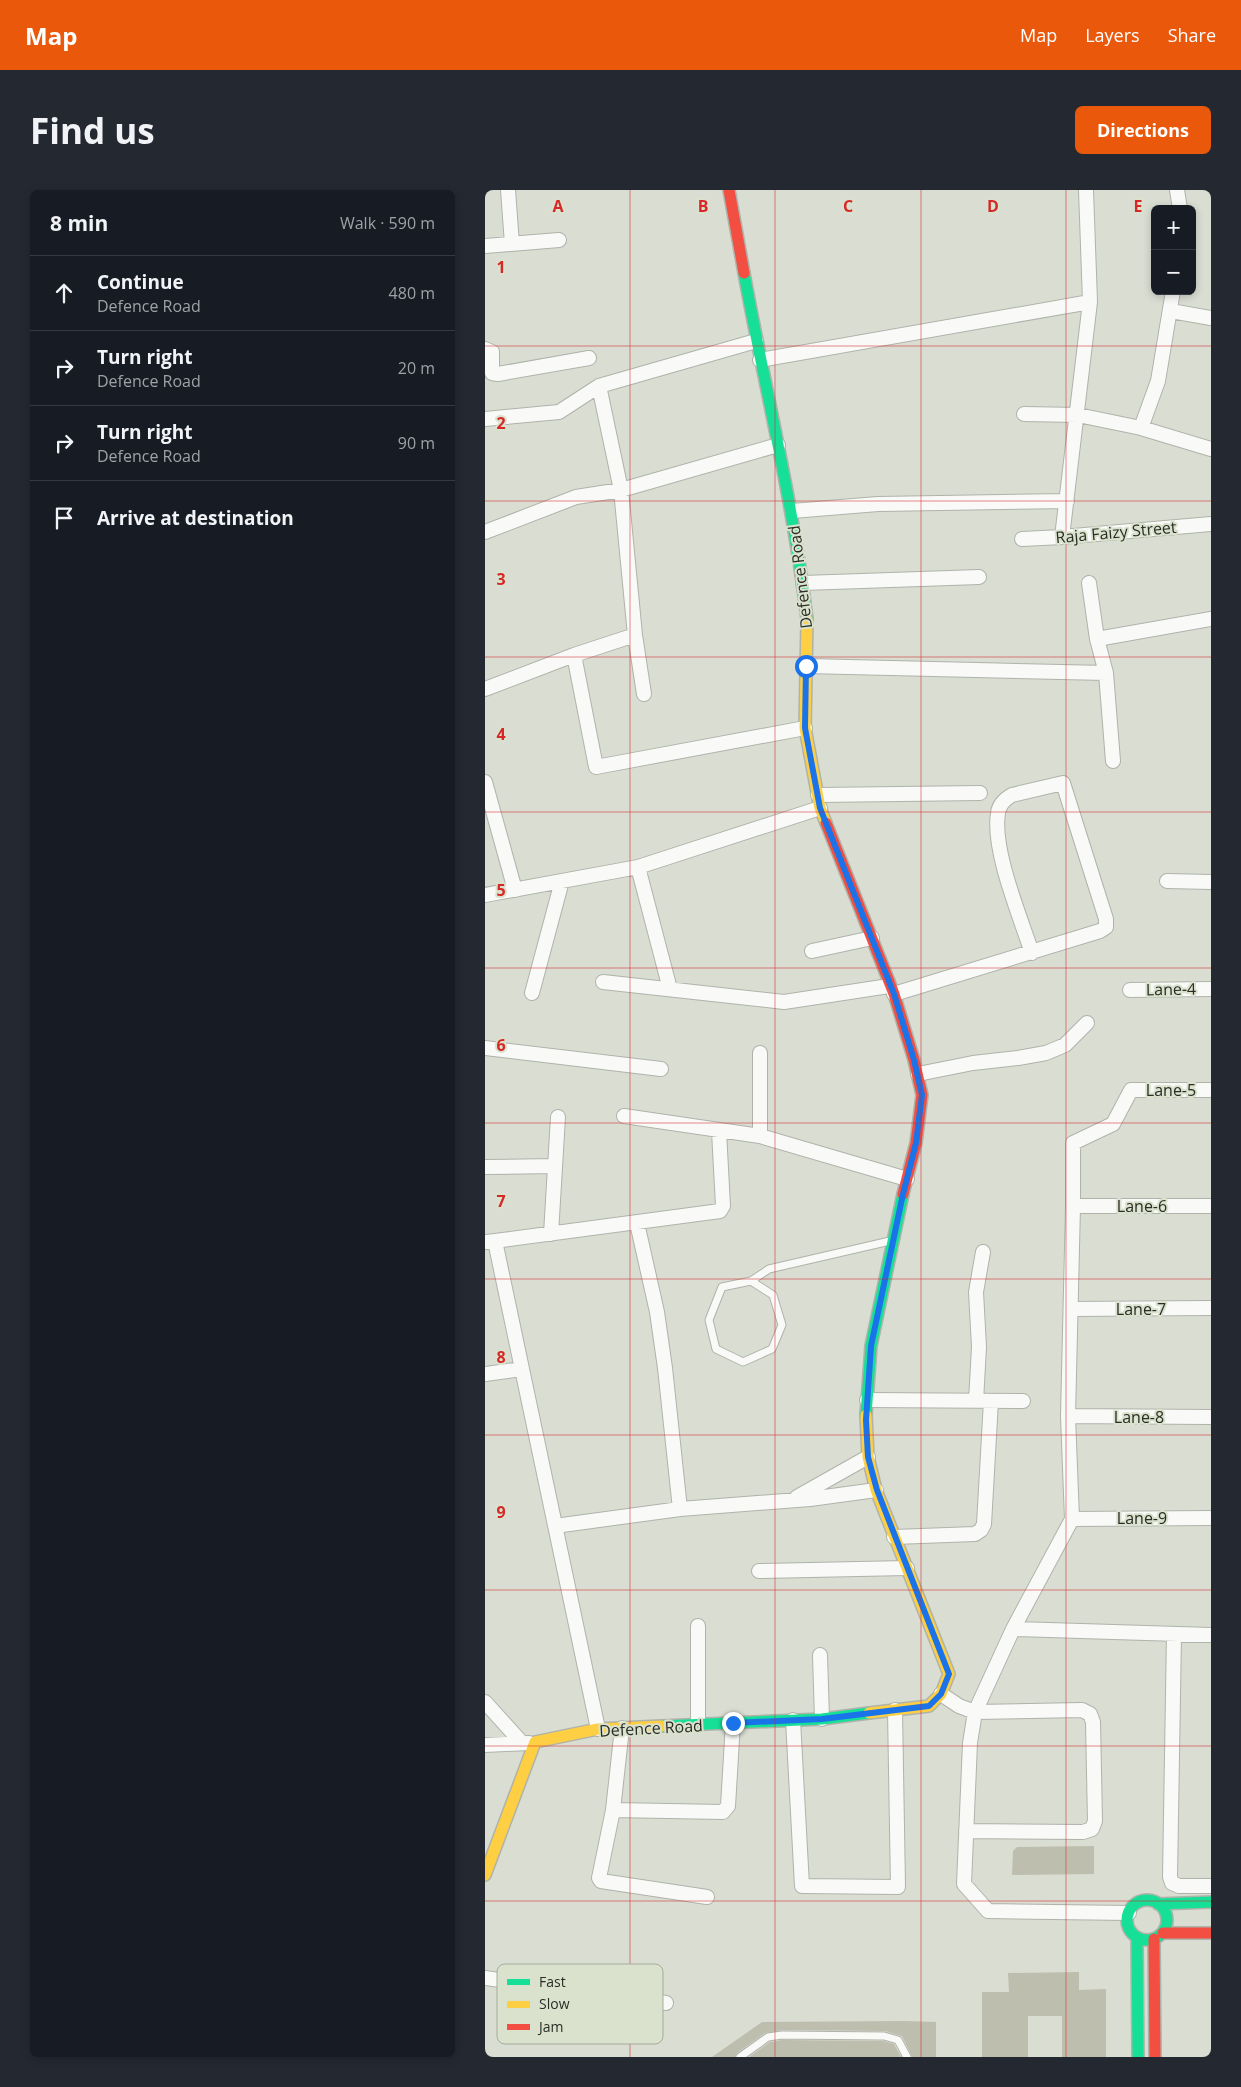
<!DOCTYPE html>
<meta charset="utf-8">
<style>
body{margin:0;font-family:"Open Sans",sans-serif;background:#242831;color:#f1f3f6}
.controls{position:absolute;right:15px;top:15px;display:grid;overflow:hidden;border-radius:8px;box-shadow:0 2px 8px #0003}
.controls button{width:45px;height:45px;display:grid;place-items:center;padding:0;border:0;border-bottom:1px solid #363941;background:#171b24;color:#f1f3f6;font:25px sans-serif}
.stop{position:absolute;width:15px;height:15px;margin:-11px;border:4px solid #1a73e8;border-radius:50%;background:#fff}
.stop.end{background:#1a73e8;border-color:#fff;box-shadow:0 1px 5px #0008}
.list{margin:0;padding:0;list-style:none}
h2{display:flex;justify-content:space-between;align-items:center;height:65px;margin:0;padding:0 20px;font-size:21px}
h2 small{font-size:16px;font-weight:400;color:#9ea1a6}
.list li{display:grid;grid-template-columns:32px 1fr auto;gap:15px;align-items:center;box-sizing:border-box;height:75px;padding:0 20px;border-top:1px solid #363941}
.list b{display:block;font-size:19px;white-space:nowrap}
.list p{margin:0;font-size:16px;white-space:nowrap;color:#9ea1a6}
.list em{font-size:16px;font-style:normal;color:#9ea1a6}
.icon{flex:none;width:28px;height:28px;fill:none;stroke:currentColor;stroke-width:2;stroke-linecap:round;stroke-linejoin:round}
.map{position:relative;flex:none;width:726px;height:1867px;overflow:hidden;border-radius:8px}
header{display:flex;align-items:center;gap:30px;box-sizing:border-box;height:70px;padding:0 25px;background:#ea580c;color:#fff}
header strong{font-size:24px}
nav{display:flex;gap:28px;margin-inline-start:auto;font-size:18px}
.intro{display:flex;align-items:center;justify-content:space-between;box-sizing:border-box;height:120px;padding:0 30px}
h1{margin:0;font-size:35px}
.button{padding:12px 22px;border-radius:8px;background:#ea580c;color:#fff;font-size:18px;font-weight:700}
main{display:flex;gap:30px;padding:0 30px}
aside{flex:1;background:#171b24;border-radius:8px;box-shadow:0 2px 8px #0003}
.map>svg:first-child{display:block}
.building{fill:#bebeae}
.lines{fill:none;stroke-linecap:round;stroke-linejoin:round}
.lane-casing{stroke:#afb3aa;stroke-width:9}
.street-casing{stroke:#afb3aa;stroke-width:16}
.fast-casing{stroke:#afb3aa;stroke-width:14}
.slow-casing{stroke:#afb3aa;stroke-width:14}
.jam-casing{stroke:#afb3aa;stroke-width:14}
.lane{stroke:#f9faf8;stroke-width:7}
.street{stroke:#f9faf8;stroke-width:14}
.fast{stroke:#16e098;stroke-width:11}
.slow{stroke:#ffcf43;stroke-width:11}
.jam{stroke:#f24e42;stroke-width:11}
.route{stroke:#1a73e8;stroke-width:6}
.grid{fill:none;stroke:#d62828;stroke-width:1;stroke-opacity:0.55}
.labels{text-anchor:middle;stroke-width:4;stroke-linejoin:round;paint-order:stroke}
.street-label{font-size:16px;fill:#2a2d25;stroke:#dae2ce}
.key{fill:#dae2ce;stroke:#a5ac9b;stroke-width:1}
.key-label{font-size:14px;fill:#2a2d25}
.grid-label{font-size:16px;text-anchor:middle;font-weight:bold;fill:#d62828;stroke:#dae2ce;stroke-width:4;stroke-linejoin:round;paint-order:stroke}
</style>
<header>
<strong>Map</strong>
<nav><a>Map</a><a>Layers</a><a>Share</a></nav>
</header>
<div class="intro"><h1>Find us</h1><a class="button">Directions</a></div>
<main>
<aside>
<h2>8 min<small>Walk · 590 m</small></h2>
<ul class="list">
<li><svg class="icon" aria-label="ahead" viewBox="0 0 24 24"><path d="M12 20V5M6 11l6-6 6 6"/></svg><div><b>Continue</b><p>Defence Road</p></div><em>480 m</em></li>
<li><svg class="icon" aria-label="right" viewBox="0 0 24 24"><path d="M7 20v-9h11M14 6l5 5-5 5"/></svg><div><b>Turn right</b><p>Defence Road</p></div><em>20 m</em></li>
<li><svg class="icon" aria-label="right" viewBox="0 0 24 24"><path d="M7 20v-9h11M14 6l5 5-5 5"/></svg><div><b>Turn right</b><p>Defence Road</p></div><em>90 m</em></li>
<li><svg class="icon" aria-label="arrive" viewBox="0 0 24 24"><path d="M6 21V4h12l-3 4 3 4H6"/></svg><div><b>Arrive at destination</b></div></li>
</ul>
</aside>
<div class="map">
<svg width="726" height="1867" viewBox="0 0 726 1867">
<rect width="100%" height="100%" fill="#d9ddd2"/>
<path class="building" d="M609,1656V1684L527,1685L528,1661L532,1657Z
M594,1782V1800L621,1799V1867H577V1826H543V1867H497V1802H524L523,1783Z
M418,1831L451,1832V1867H427L417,1846L400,1841L297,1840L280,1843L252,1863L250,1867H227L277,1832Z
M297,1850L398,1851L409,1854L416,1867H264L285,1852Z"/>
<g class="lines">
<g class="lane-casing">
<path id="lane" d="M266,1091L288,1105L297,1135L287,1159L258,1172L231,1159L224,1130L237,1097Z
M266,1091L284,1079L405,1051
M255,1867L283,1847L297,1845L399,1846L413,1850L422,1867"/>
</g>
<g class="street-casing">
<path id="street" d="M23,0L27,54
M692,0L695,19
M0,56L74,50
M686,121L726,128
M0,159L7,162V183L13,184L104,168
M275,170L605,112
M114,196L136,300L150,445L159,504
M539,224L593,225L656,238L726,259
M0,229L74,222L114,196L271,151
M656,238L673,191L688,101
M307,321L393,314L582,311
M0,342L91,307L136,300L293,255
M577,347L605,112L601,0
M537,349L577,347L726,334
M318,393L494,387
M604,393L612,449L621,483
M612,449L726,429
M89,465L111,577L320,538
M321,476L621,483L628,571
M0,499L89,465L150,445
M0,592L30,700
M333,605L495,603
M153,677L185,799
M682,691L726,692
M0,705L153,677L335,618
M327,761L387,748
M118,792L299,812L404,796
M645,800L726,799
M47,803L77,691
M409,804L615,741L621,737V729L578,593L527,605C520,609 514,615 513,623C507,660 535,726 547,763
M0,858L176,879
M433,884L488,873L533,868L561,863L580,855L602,833
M139,926L275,946L422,989
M275,946V863
M0,977L70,976
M588,1016H726
M152,1033L172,1122L180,1178L195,1319
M66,1044L73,927
M10,1051L235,1021L238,1016L234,941
M0,1052L10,1051L113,1539
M586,1119L726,1118
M0,1184L37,1179
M382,1210L538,1211
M491,1211L494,1157L491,1102L498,1062
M583,1226L726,1227
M312,1307L383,1267
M587,1329L726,1328
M70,1336L195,1319L325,1309L391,1300
M409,1347L490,1344L496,1340L499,1334L506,1211
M274,1381L422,1378
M528,1439L726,1445
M689,1445L685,1687L687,1693L694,1696H726
M335,1465L337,1529
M456,1504L474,1516L490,1522L597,1520L605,1524L608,1532L610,1631L607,1639L598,1642L481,1641
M0,1512L37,1553
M308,1530L317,1696L413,1697L410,1520
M213,1535V1436
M137,1538L128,1620L114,1688L116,1691L222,1707
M0,1555L44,1553
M128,1620L238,1622L243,1616L248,1533
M644,1723L503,1721L479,1694L485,1553L490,1522L528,1439L587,1329L583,1226L588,1016V953L628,934L646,900H726
M0,1788L181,1813"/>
</g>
<g class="fast-casing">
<path id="fast" d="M259,83C280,198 308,312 322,429
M381,1225L386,1156L418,1004
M177,1536L337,1529L384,1523
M642 1730a20 20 0 1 1 40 0a20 20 0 1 1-40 0Z
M673,1714L726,1712
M652,1747L653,1867"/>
</g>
<g class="slow-casing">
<path id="slow" d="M322,429L320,538L335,618L341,633
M381,1225L383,1267L391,1300L464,1484L456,1504L444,1516L384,1523
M0,1685L50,1552L113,1539L177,1536"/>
</g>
<g class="jam-casing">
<path id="jam" d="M244,0L259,83
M341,633L409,804L429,870L437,905L431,953L418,1004
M678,1743H726
M669,1749L670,1867"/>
</g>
<use href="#lane" class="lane"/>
<use href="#street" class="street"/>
<use href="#fast" class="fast"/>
<use href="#slow" class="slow"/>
<use href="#jam" class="jam"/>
</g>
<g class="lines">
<path class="route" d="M248,1533L337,1529L444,1516L456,1504L464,1484L392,1300L383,1267L381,1230L386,1156L418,1004L431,953L437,905L429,870L409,804L335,618L320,538L321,476"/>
</g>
<path class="grid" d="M145,0V1867M290,0V1867M436,0V1867M581,0V1867M0,156H726M0,311H726M0,467H726M0,622H726M0,778H726M0,933H726M0,1089H726M0,1245H726M0,1400H726M0,1556H726M0,1711H726"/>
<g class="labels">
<g class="street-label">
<text transform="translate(631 342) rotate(-5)" y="6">Raja Faizy Street</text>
<text transform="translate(315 387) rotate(-97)" y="6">Defence Road</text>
<text transform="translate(686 799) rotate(-1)" y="6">Lane-4</text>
<text x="686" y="906">Lane-5</text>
<text x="657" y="1022">Lane-6</text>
<text x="656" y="1125">Lane-7</text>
<text x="654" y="1233">Lane-8</text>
<text x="657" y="1334">Lane-9</text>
<text transform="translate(166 1538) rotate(-3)" y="6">Defence Road</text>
</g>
</g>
<rect x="12" y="1774" width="166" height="80" rx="8" class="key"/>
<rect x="22" y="1789" width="23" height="6" fill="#16e098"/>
<rect x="22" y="1811" width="23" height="7" fill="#ffcf43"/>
<rect x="22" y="1834" width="23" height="6" fill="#f24e42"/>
<g class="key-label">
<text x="54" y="1797">Fast</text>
<text x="54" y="1819">Slow</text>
<text x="54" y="1842">Jam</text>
</g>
<g class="grid-label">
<text x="73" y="22">A</text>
<text x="218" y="22">B</text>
<text x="363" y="22">C</text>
<text x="508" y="22">D</text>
<text x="653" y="22">E</text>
<text x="16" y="83">1</text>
<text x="16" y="239">2</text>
<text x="16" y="395">3</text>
<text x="16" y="550">4</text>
<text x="16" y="706">5</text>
<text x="16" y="861">6</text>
<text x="16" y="1017">7</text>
<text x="16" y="1173">8</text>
<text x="16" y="1328">9</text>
</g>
</svg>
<div class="controls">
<button>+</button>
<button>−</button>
</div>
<div class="stop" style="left:321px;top:476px"></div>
<div class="stop end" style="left:248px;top:1533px"></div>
</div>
</main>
